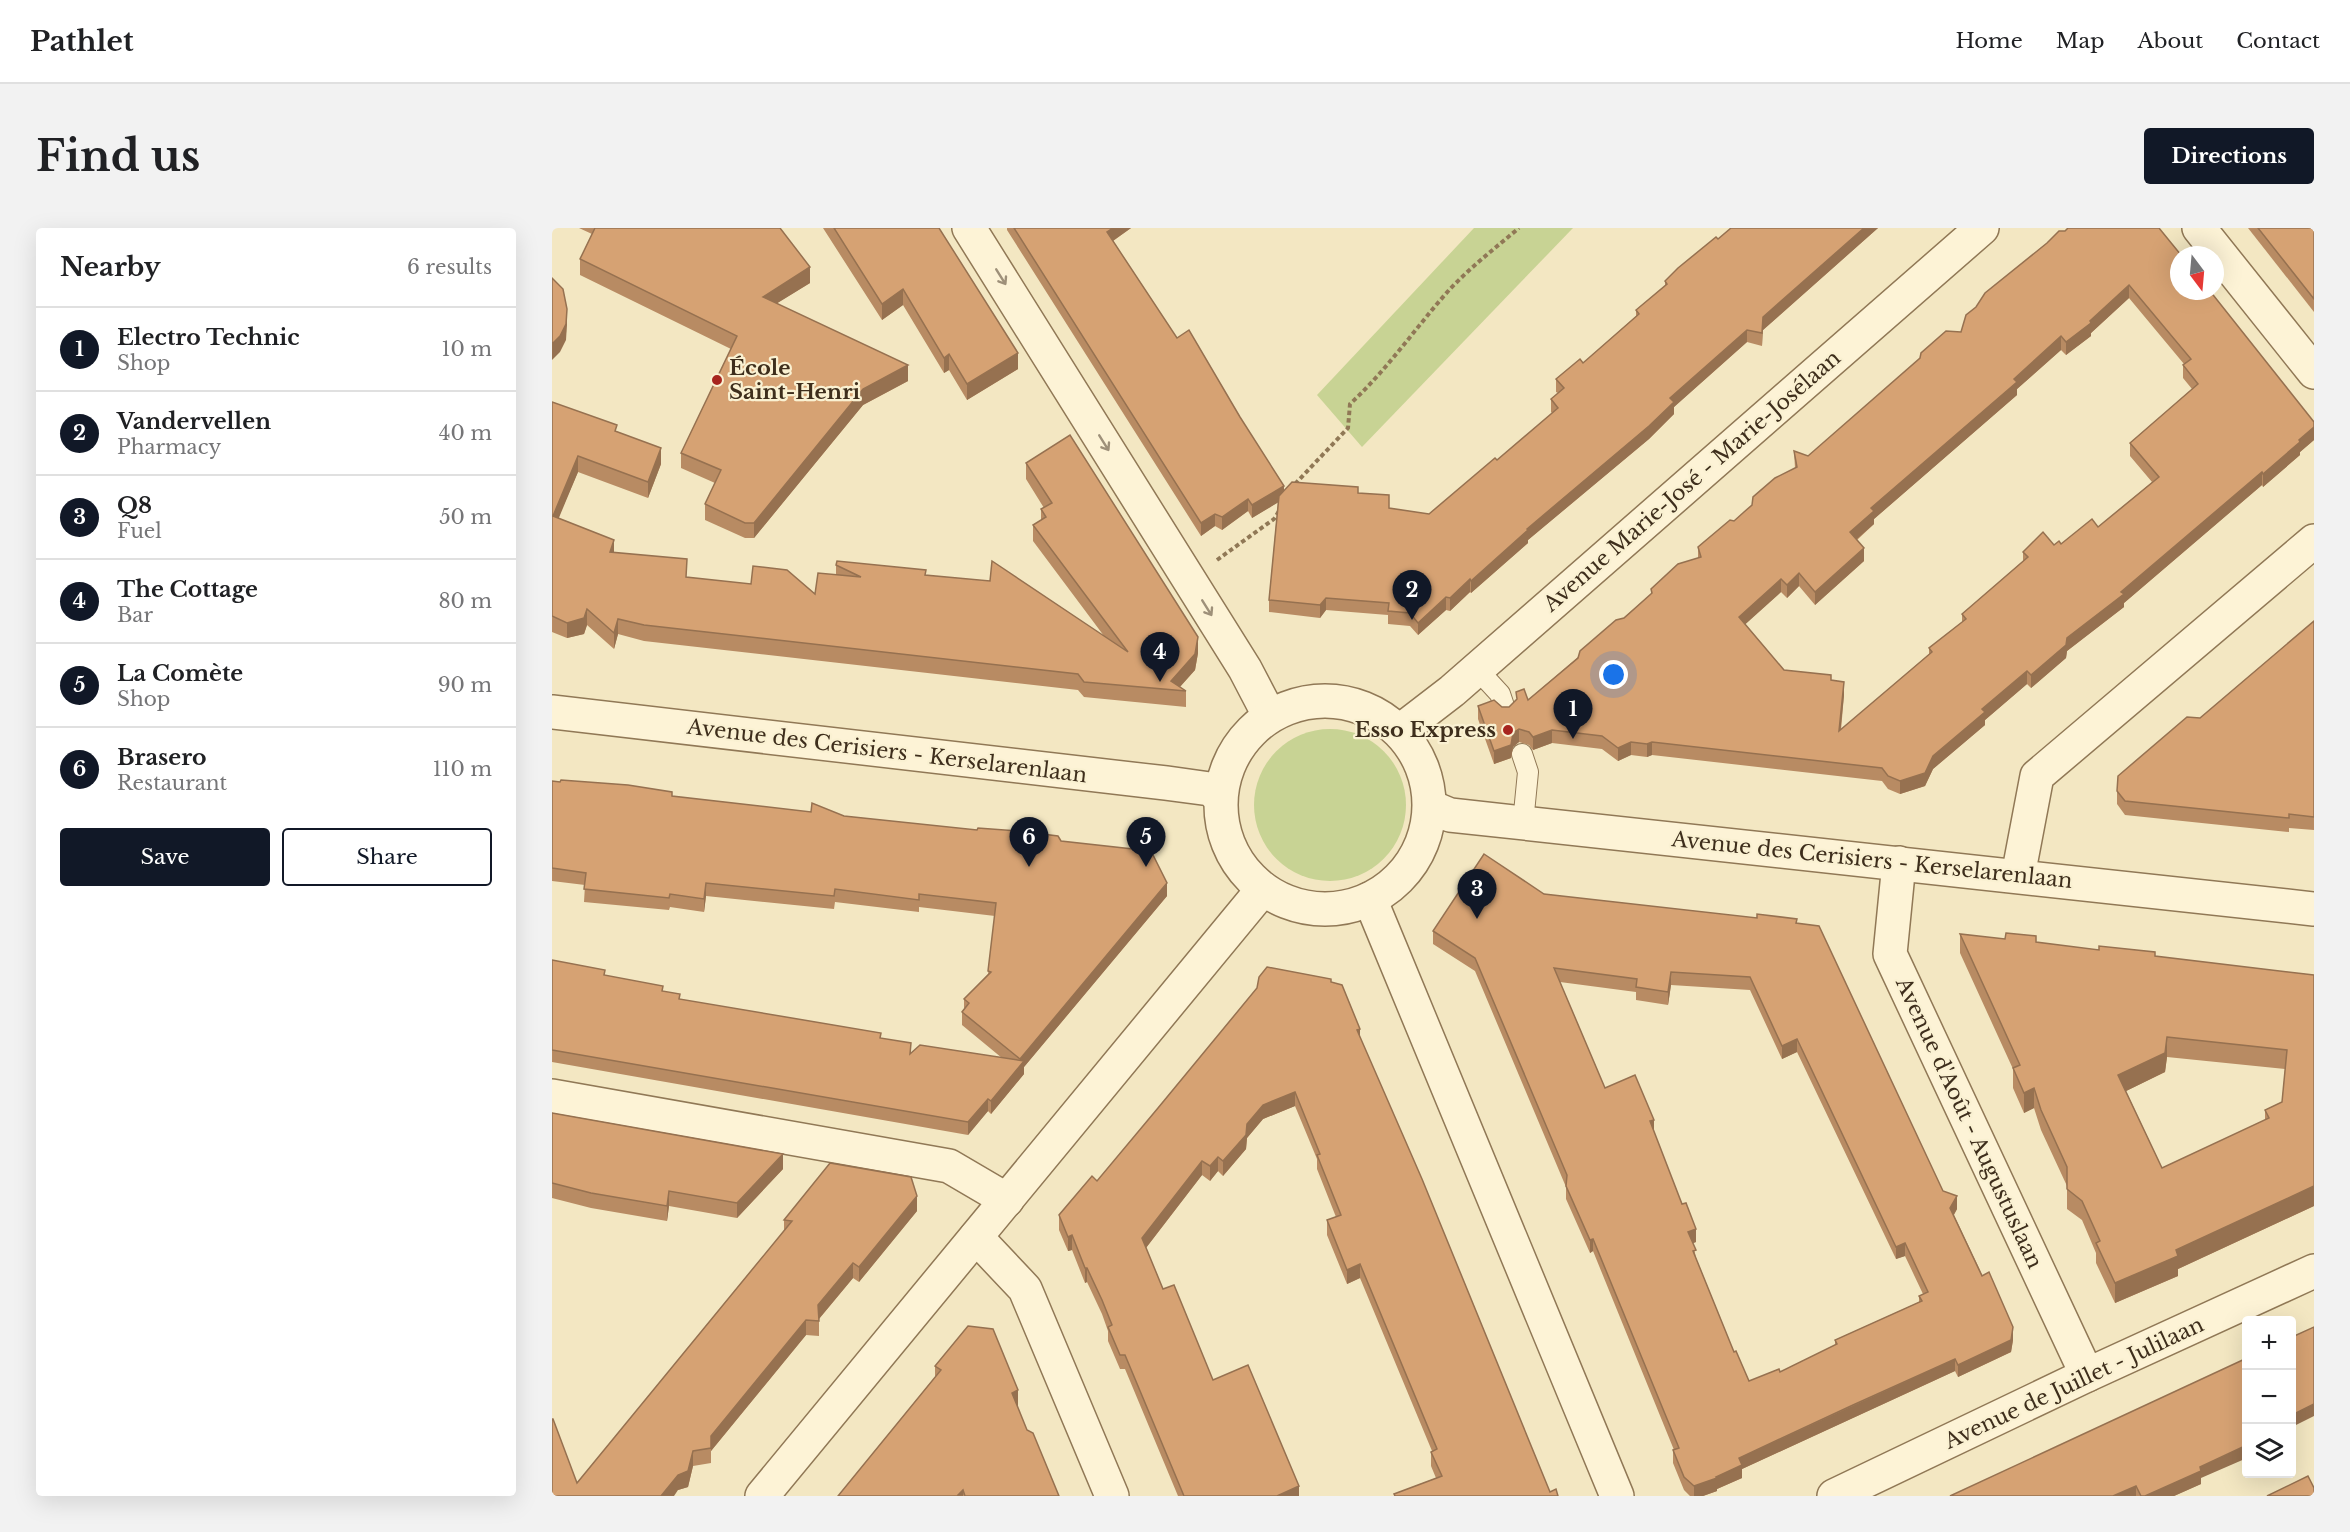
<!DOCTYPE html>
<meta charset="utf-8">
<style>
body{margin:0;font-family:"Libre Baskerville",serif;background:#f2f2f2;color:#202124}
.controls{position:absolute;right:18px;bottom:18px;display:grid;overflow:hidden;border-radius:6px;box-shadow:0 6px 24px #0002}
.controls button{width:54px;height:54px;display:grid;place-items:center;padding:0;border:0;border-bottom:2px solid #e0e0e0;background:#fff;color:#202124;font:30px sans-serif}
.compass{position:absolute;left:1618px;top:18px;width:54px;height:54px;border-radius:50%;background:#fff;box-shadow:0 6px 24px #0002;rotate:164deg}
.you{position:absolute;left:1062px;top:447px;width:21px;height:21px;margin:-15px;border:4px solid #fff;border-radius:50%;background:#1a73e8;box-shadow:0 0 0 9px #1a73e833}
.badge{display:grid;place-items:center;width:39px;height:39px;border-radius:50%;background:#111827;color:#fff;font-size:20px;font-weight:700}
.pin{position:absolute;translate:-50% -50px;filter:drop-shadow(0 2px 3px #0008)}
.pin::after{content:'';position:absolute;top:32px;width:21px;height:18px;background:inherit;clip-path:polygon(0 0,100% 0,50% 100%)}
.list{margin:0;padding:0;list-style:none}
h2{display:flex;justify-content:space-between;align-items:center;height:78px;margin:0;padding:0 24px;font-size:26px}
h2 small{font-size:20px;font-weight:400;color:#757577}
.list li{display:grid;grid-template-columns:39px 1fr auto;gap:18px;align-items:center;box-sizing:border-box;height:84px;padding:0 24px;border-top:2px solid #e0e0e0}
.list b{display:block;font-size:22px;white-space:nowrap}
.list p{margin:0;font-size:20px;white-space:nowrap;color:#757577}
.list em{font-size:20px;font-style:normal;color:#757577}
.actions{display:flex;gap:12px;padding:18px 24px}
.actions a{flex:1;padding:14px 0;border:2px solid #111827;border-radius:6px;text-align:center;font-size:21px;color:#111827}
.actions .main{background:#111827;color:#fff}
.icon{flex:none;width:33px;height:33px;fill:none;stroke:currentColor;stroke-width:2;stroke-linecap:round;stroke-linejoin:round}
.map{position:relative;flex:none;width:1762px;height:1268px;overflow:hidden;border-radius:6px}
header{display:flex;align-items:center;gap:36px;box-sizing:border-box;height:84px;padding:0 30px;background:#fff;border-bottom:2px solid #e0e0e0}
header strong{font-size:28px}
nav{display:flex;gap:33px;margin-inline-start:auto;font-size:21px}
.intro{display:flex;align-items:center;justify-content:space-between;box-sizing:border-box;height:144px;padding:0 36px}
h1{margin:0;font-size:42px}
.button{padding:15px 27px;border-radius:6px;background:#111827;color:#fff;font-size:21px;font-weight:700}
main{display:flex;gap:36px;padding:0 36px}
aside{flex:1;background:#fff;border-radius:6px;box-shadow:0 6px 24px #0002}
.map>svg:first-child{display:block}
</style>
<header>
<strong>Pathlet</strong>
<nav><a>Home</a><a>Map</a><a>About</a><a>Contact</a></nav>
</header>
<div class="intro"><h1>Find us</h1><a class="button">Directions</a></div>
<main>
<aside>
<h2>Nearby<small>6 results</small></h2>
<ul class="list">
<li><span class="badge">1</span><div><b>Electro Technic</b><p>Shop</p></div><em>10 m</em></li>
<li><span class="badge">2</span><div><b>Vandervellen</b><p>Pharmacy</p></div><em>40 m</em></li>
<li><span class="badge">3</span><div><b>Q8</b><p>Fuel</p></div><em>50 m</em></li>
<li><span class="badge">4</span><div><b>The Cottage</b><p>Bar</p></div><em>80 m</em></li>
<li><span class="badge">5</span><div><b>La Comète</b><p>Shop</p></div><em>90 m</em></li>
<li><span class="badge">6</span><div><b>Brasero</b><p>Restaurant</p></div><em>110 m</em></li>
</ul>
<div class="actions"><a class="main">Save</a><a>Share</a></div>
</aside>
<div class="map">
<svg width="1762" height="1268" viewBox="0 0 1762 1268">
<rect width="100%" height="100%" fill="#f3e7c2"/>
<g fill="#c8d394">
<polygon points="922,0 1021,0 810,219 765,167"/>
<circle cx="778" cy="577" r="76"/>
</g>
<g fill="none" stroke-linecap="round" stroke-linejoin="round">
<defs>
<g id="service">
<polyline points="925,441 948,466 953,481"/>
<polyline points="970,526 976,544 971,595"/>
</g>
<g id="minor">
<polyline points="417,0 693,441 717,487"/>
<polyline points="1647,0 1762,144"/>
<polyline points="848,503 900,463 1430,0"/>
<polyline points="1347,635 1338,726 1535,1147"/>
<polyline points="1466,648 1485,548 1762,313"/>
<polyline points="818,671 1065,1268"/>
<polyline points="0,868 397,938 455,972"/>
<polyline points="424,1009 473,1061 560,1268"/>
<polyline points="210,1268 711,661"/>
<polyline points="1282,1268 1535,1147 1762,1043"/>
</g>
<g id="tertiary">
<circle cx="773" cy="577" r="104"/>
<polyline points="0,484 614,555 658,561 668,569"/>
<polyline points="879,579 898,587 1762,681"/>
</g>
</defs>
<use href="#service" stroke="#907856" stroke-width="22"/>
<use href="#minor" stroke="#907856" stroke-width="36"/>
<use href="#tertiary" stroke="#907856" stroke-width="36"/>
<g stroke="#907856" stroke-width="4" stroke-dasharray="4.5 3" stroke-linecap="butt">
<path d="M743,256L796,200L798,176C836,141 864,99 898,61C919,39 943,20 967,0"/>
<polyline points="665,332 722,291 727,283"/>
</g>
<use href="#service" stroke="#fdf3d6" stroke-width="20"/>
<use href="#minor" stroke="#fdf3d6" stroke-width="33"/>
<use href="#tertiary" stroke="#fdf3d6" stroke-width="33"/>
</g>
<g fill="#b88b63" fill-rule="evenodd">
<polygon points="27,0 228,0 258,55 225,75 356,153 311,177 202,310 193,310 153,292 153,276 163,255 129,240 129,225 179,121 28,47 28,31 40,6"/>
<polygon points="271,0 387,0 466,141 415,172 397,142 392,145 351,77 330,92"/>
<polygon points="455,0 579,0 561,13 625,110 688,189 732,262 806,265 837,280 877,286 945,232 1000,185 999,184 999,171 1006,165 1004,164 1004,151 1031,135 1084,88 1084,82 1113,59 1113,53 1166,11 1179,0 1326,0 1211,102 1210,118 1195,114 1122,179 1122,186 1097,211 976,312 976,315 919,365 918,364 898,383 894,382 866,407 858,398 836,396 836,387 774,382 768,390 717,384 717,372 726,274 700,290 696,283 670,302 663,298 649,308 455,2"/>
<polygon points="1696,0 1762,0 1762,84"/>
<path d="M1507,3L1762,194V212L1748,224V227L1711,259L1710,257L1572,375V379L1515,423L1514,430L1479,460L1475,456L1433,492V497L1381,541L1373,558L1348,566L1336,561L1330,553L1100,527L1095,529L1079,527L1066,533L1050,521L1000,515L981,522L977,517L967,514L961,519L959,530L942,536L926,491V478L957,479L976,472L1099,366V361L1146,330V319L1182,293L1243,240L1242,223L1256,228L1409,104ZM1577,70L1632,136L1631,137V150L1640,161L1578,215V228L1600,254L1546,299L1509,316L1471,324V333L1410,386V394L1377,420V426L1289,502L1292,467L1279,452L1232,442L1193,396L1229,364L1235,370L1247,358L1263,377L1312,333L1305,312L1322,296V291L1465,167V161L1509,122L1514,127L1539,108V105Z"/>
<polygon points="0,174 65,204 109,236 96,270 26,244 6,290 62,324 135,349 263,366 284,347 284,337 374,347 552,408 481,313 481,297 489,292 489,281 492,280 474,251 474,235 646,425 643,442 628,459 634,463 634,479 532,469 526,462 92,413 66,406 62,421 35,397 32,406 15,410 0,404"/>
<polygon points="1762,393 1762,602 1737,600 1737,604 1573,587 1565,576 1565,563 1648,490"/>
<polygon points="0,553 120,568 509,613 615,668 472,839 472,846 439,886 436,883 416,907 0,834 0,732 53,748 111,763 128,771 329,810 359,826 450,830 410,797 410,784 412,781 412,771 436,746 443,688 367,679 367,684 283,674 282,681 154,668 152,684 118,679 117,682 32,674 33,657 0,653"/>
<path d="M992,666L1245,695L1391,963L1405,981L1402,987L1461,1112L1459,1124L1406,1149L1403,1143L1190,1241V1250L1165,1261V1263L1151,1268H1138L1132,1262L1121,1235V1222H1122L1041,1023L1038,1025L1014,971V959L923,743L881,716V703ZM1008,754L1084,764V772L1116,777L1119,757L1198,762L1230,831L1245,824L1344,1031L1353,1028L1371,1066L1367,1068V1074L1283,1112V1117L1228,1144L1197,1153L1182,1124L1144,1030L1141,1015L1144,1014L1102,904L1053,860Z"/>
<path d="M1408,706L1762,747V978L1626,1041V1048L1563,1075L1544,1035V1025L1530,992L1515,981V958L1489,902L1482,880L1472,885L1461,860V841L1408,725ZM1615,829L1733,841L1730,874L1713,882V892L1610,940L1574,863L1613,844Z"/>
<polygon points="779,754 808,810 998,1264 1006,1268 842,1268 842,1266 884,1250 879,1238 879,1224 880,1223 808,1050 795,1056 775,1007 775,992 784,989 765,941 765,931 743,878 711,891 695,910 694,921 671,948 666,943 658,953 650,947 594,1020 611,1061 661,1152 747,1268 626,1268 573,1141 568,1141 556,1113 556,1103 550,1086 535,1054 533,1055 520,1022 516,1023 507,1002 507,987 545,953"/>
<polygon points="0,885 231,941 185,990 117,978 115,993 39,980 0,970"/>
<polygon points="365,983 307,1054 301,1050 267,1091 267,1108 254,1107 159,1223 159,1235 141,1238 136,1259 126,1262 25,1255 232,1003 232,992"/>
<polygon points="383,1138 466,1178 465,1178 475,1202 507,1268 286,1268 383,1149"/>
<polygon points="1649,1250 1649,1256 1622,1268 1398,1268"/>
</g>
<g fill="#967150">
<polygon points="561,0 579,0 555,17 555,4"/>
<polygon points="1312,0 1326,0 1211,102 1210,118 1211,89"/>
<polygon points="258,39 258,55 211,84 211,69"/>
<polygon points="1577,57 1577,70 1539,105 1539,108 1514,127 1514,114"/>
<polygon points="351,61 351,77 330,92 330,76"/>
<polygon points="15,81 15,97 14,112 8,124 0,132 0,116"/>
<polygon points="1195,102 1195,114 1122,179 1122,186 1097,211 976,312 976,315 919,365 919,353 975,301 1118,170"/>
<polygon points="1509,108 1509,122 1465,161 1465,167 1322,291 1322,296 1298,317 1298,304 1319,280"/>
<polygon points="466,125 466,141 415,172 415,156"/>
<polygon points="397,126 397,142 392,145 392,130"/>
<polygon points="356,137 356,153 311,177 202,310 202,295 311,161"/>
<polygon points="1762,199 1762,212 1748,224 1748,227 1711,259 1711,246 1747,212"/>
<polygon points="109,220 109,236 96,270 96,254"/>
<polygon points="26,228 26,244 1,304 1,288"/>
<polygon points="1710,244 1710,257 1572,375 1572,379 1515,423 1514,430 1479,460 1479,447 1515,410"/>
<polygon points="732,258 732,271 700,290 700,277"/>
<polygon points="696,271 696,283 670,302 670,289"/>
<polygon points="663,286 663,298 649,308 649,295"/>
<polygon points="62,312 62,328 58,324"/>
<polygon points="1312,320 1312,333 1263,377 1263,364"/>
<polygon points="1247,345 1247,358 1235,370 1235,357"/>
<polygon points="918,351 918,364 898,383 898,370"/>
<polygon points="1229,351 1229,364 1187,402 1187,389"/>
<polygon points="894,369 894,382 866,407 866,395"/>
<polygon points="774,370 774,382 768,390 768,377"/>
<polygon points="35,381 35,397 32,406 15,410 15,395"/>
<polygon points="66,391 66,406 62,421 62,405"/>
<polygon points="646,409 646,425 643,442 625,462 619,453"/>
<polygon points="1475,443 1475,456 1433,492 1433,497 1381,541 1373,558 1348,566 1348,553 1381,528 1430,481"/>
<polygon points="1292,454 1292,467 1287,516 1287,503"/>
<polygon points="967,501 967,514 961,519 959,530 942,536 942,523 961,505"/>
<polygon points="1000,502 1000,515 981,522 981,509"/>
<polygon points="1079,514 1079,527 1066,533 1066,520"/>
<polygon points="1100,514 1100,527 1095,529 1095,516"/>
<polygon points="154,655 154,668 152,684 152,671"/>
<polygon points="615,655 615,668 472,839 472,846 439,886 439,873 468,838 468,831"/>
<polygon points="1119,744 1119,757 1116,777 1116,764"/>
<polygon points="808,801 808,815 805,802"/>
<polygon points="1615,809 1615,829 1613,844 1566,867 1566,847"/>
<polygon points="1245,811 1245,824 1230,831 1230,818"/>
<polygon points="1482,860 1482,880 1472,885 1472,865"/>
<polygon points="743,864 743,878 711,891 695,910 694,921 671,948 671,933 695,896 711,877"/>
<polygon points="436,871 436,883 416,907 416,894"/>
<polygon points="1102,892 1102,904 1098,893"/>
<polygon points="231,926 231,941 185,990 185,975"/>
<polygon points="666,929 666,943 658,953 658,938"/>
<polygon points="650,933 650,947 590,1025 590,1010"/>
<polygon points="1762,958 1762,978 1626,1041 1626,1048 1563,1075 1563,1055 1624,1022"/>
<polygon points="117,963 117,978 115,993 115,978"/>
<polygon points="365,968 365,983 307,1054 307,1039"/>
<polygon points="1405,968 1405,981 1398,993 1398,980"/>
<polygon points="1144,1001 1144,1014 1136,1017 1136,1004"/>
<polygon points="520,1007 520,1022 516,1023 516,1009"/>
<polygon points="1041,1011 1041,1023 1038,1025 1038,1012"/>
<polygon points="1353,1015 1353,1028 1344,1031 1344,1019"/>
<polygon points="301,1035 301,1050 266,1092 266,1077"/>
<polygon points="808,1036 808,1050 795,1056 795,1042"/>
<polygon points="533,1040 535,1040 535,1054 533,1055"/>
<polygon points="254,1092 254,1107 159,1223 159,1208"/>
<polygon points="1461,1099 1461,1112 1459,1124 1406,1149 1406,1137"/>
<polygon points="1403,1131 1403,1143 1190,1241 1190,1250 1165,1261 1165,1263 1151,1268 1142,1268 1142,1258 1164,1249 1187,1230"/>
<polygon points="466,1162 466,1178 460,1180 460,1165"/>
<polygon points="1762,1176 1762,1188 1740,1199 1740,1187"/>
<polygon points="1695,1217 1695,1230 1649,1250 1649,1256 1622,1268 1593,1268 1648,1239"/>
<polygon points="141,1223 141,1238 136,1259 126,1262 122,1268 109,1268"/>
<polygon points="747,1258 747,1268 725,1268"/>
<polygon points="1584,1258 1584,1268 1561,1268"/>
<polygon points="411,1262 411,1268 405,1268"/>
</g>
<g fill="#d6a273" stroke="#967150" stroke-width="1.5" fill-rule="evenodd">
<polygon points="43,0 228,0 258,39 211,69 356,137 311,161 202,295 193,295 153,276 169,242 129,225 185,108 28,31"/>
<polygon points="282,0 387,0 466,125 415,156 397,126 392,130 351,61 330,76"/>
<polygon points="462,0 561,0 555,4 625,110 637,102 688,189 732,258 700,277 696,271 670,289 663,286 649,295"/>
<polygon points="1179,0 1312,0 1211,89 1210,105 1195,102 1118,170 1122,174 1097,198 975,301 976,302 919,353 918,351 898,370 894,369 866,395 858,385 836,383 837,375 774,370 768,377 717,372 727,268 740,254 806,259 806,265 837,267 837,280 877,286 943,230 945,232 1006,180 999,171 1012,160 1004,151 1028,131 1031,135 1087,86 1084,82 1115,56 1113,53 1126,40 1164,9 1166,11"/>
<path d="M1516,0H1607L1629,27H1627V63H1658L1762,194V199L1747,212L1748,214L1711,246L1710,244L1569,364L1572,366L1515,410L1514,417L1479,447L1475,443L1430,481L1433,484L1381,528L1373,545L1348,553L1336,548L1330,540L1100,514L1095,516L1079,514L1066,520L1050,508L1000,502L981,509L977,504L967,501L961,505L959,517L942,523L926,478L942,472L950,479H957L965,471L964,464L972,461L976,472L1026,430L1028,423L1064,392L1072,390L1100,365L1099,361L1126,336L1149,329L1146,319L1178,292L1182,293L1192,284L1200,277L1201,269L1223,250L1245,239L1242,223L1256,228L1368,130L1369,125L1394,103L1409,104L1414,87L1424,79L1433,65L1495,15L1507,3H1513ZM1577,57L1639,131L1631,137L1646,156L1578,215L1607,249L1546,299L1540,291L1509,316L1507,313L1502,317L1491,304L1471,324L1476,329L1410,386L1414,391L1377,420L1380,424L1287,503L1292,454L1279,452V447L1232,442L1187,389L1229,351L1235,357L1247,345L1263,364L1312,320L1298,304L1322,283L1319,280L1465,154L1462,151L1509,108L1514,114L1539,95L1538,93Z"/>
<polygon points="1706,0 1762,0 1762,71"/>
<polygon points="0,50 11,61 15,81 14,96 8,108 0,116"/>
<polygon points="0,174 65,197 63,203 109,220 96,254 26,228 1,288 62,312 58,324 135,331 134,349 199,356 201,338 235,342 263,366 266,345 309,349 284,337 285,333 374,342 373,347 438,353 440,333 576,424 481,297 494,289 489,281 500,275 474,235 518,207 646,409 643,426 619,453 634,463 532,454 526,446 92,397 66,391 62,405 35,381 32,390 15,395 0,388"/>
<polygon points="1762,393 1762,589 1737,586 1737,590 1573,573 1565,563 1566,548 1635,489 1648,490"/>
<polygon points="9,552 76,557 120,564 120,568 259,584 260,575 292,588 425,602 426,600 466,603 506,608 509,613 599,623 615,655 468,831 410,784 417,775 412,771 439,744 436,743 444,675 367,666 367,672 283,661 282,668 154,655 152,671 118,666 117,670 32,661 34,645 0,640 0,553 8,554"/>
<path d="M932,626L992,666L1205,690V686L1245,691L1244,695L1267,698L1391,963L1405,968L1398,980L1430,1048L1437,1044L1461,1099L1459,1112L1406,1137L1403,1131L1301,1177L1187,1230L1190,1237L1164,1249L1165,1250L1142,1258L1132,1249L1121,1222L1127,1220L1041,1011L1038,1012L1014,958L1015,947L923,730L881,703ZM1002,740L1085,751L1084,759L1116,764L1119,744L1198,749L1230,818L1245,811L1344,1019L1353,1015L1376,1064L1367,1068L1370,1073L1283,1112L1285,1116L1228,1144L1227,1141L1197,1153L1184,1123L1182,1124L1141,1023L1144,1022L1136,1004L1144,1001L1134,975L1130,976L1098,893L1102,892L1083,847L1053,860Z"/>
<path d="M1454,705L1484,708V714L1547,722V718L1603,724V728L1762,747V958L1624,1022L1626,1028L1563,1055L1544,1015L1548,1013L1530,973L1515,961V939L1489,882L1482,860L1472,865L1461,840L1468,837L1408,706L1453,711ZM1615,809L1735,822L1730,874L1713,882L1717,890L1610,940L1566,847L1613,825Z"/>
<polygon points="0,732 53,742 52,747 111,758 110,763 128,766 127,771 329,805 328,810 359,815 358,826 368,817 472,833 439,873 436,871 416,894 0,822"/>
<polygon points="715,739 779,751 779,754 790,757 808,801 805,802 870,951 998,1264 1004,1261 1006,1268 843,1268 842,1266 890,1248 879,1224 885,1221 808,1036 795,1042 775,992 789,987 765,927 768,926 743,864 711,877 695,896 694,907 671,933 666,929 658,938 650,933 590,1010 611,1061 622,1057 661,1152 696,1137 747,1258 725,1268 632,1268 573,1127 568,1127 556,1099 560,1097 550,1072 535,1040 533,1040 520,1007 516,1009 507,987 540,948 545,953 606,880 705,760 707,749"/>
<polygon points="0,885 231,926 185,975 117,963 115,978 39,965 0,955"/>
<polygon points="278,935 359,949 365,968 307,1039 301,1035 266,1077 267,1093 254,1092 159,1208 159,1220 141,1223 136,1243 126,1247 109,1268 0,1268 0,1191 1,1191 25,1255 240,993 232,992"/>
<polygon points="416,1098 441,1101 466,1162 460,1165 475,1202 481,1205 507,1268 413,1268 411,1262 405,1268 286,1268 389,1142 383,1138"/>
<polygon points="1762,1099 1762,1176 1740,1187 1740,1109"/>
<polygon points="1695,1130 1695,1217 1648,1239 1649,1243 1593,1268 1589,1268 1584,1258 1561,1268 1398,1268"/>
<polygon points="1756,1248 1762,1260 1762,1268 1715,1268"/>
</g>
<defs><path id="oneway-shaft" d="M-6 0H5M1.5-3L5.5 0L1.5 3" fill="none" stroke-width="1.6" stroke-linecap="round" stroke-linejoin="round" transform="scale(1.5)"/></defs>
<g stroke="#9e9079">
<use href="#oneway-shaft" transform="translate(449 49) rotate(58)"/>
<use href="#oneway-shaft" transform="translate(552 215) rotate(58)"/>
<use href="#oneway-shaft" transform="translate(655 380) rotate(58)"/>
</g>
<g fill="#a7251e" stroke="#faf1d2" stroke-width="2">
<circle cx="165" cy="152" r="6"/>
<circle cx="956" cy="502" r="6"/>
</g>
<g text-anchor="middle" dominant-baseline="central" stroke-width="4.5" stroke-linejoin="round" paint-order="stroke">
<g font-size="21" font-weight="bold" fill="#3e2e1c" stroke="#faf1d2" text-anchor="start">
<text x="177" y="140">École<tspan x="177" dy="24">Saint-Henri</tspan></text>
<text x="944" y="502" text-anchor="end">Esso Express</text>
</g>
<g font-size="21" fill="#3e2e1c" stroke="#faf1d2">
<text transform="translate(1140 253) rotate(-41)">Avenue Marie-José - Marie-Josélaan</text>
<text transform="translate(335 523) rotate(7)">Avenue des Cerisiers - Kerselarenlaan</text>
<text transform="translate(1320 632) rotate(6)">Avenue des Cerisiers - Kerselarenlaan</text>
<text transform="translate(1417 895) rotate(65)">Avenue d'Août - Augustuslaan</text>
<text transform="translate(1522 1155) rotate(-25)">Avenue de Juillet - Julilaan</text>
</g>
</g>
</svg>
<div class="controls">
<button>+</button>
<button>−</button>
<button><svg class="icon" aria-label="layers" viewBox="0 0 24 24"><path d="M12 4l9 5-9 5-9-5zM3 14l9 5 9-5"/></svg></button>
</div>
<svg class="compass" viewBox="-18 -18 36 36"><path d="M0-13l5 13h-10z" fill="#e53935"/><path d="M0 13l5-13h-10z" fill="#757577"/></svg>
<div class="you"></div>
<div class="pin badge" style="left:1021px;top:511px">1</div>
<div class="pin badge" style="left:860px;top:392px">2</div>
<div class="pin badge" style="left:925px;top:691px">3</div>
<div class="pin badge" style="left:608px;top:454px">4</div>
<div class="pin badge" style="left:594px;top:639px">5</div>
<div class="pin badge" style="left:477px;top:639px">6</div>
</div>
</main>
